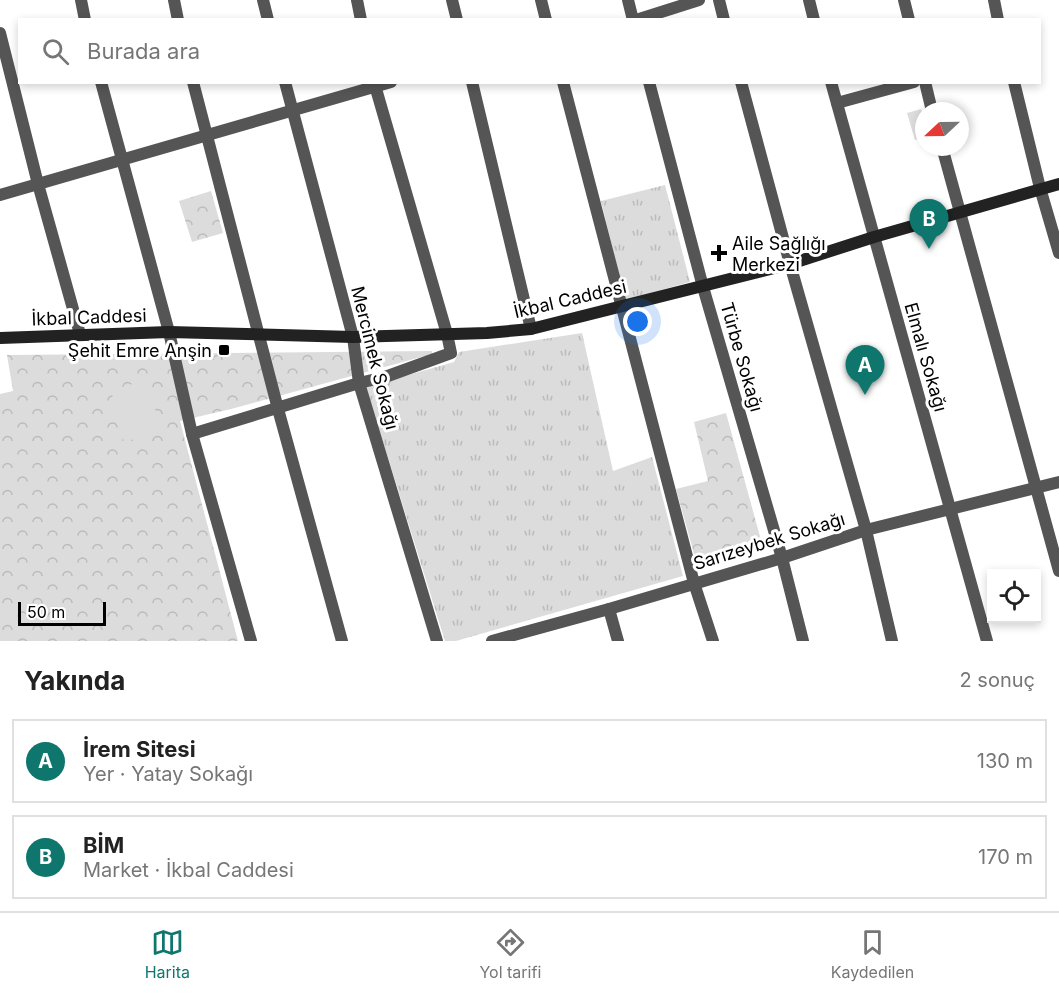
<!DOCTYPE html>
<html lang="tr">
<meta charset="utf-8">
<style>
body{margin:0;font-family:Inter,sans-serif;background:#f6f6f6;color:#222}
.controls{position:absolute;right:18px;bottom:18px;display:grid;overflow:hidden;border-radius:0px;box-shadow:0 3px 9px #0003}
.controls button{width:54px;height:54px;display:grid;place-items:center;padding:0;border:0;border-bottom:2px solid #e0e0e0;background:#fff;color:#222;font:30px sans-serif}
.compass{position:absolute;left:915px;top:102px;width:54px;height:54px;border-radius:50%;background:#fff;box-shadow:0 3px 9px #0003;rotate:248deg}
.scale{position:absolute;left:18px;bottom:15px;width:88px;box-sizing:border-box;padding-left:6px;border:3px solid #000;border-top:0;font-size:16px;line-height:21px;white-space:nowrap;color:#000;-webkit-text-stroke:4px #fff;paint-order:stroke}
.you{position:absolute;left:638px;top:322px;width:21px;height:21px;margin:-15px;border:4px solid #fff;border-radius:50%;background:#1a73e8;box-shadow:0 0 0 9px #1a73e833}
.badge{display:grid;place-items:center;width:39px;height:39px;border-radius:50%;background:#0f766e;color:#fff;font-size:20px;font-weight:700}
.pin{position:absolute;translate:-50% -50px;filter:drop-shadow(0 2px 3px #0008)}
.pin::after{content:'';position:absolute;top:32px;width:21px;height:18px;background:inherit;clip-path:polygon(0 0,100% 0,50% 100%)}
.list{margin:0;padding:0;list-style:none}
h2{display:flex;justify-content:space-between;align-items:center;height:78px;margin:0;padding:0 24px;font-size:26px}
h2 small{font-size:20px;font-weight:400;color:#767676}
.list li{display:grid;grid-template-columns:39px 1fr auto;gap:18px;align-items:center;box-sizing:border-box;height:84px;margin:0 12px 12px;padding:0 12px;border:2px solid #e0e0e0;border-radius:0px}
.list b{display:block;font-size:22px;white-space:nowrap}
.list p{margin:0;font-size:20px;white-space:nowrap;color:#767676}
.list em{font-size:20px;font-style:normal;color:#767676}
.icon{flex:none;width:33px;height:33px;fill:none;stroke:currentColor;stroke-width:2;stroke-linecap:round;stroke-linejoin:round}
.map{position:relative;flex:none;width:1059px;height:641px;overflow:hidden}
.search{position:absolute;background:#fff;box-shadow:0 3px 9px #0003;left:18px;right:18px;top:18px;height:66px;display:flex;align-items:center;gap:15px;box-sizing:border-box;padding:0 21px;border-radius:0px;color:#767676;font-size:22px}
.sheet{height:270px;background:#fff}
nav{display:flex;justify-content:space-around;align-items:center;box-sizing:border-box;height:84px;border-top:2px solid #e0e0e0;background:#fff;font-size:16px;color:#767676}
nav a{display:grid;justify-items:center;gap:3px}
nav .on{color:#0f766e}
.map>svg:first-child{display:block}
</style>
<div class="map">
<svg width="1059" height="641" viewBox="0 0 1059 641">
<defs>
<pattern id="grass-tufts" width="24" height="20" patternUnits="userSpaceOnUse" patternTransform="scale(1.5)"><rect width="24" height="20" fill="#dcdcdc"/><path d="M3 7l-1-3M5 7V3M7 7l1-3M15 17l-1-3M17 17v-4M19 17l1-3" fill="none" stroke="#bbb"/></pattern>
<pattern id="forest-crowns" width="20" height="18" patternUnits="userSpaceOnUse" patternTransform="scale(1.5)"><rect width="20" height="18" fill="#dcdcdc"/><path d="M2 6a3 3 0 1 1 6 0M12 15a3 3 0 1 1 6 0" fill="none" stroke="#bbb"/></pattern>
</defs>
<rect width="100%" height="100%" fill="#fff"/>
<g fill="url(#grass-tufts)">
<polygon points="665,185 690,282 625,300 601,201"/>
<polygon points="582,333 613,471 652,457 683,576 456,641 445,641 366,387 454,362 459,352"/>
</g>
<g fill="url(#forest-crowns)">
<polygon points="211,191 223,233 192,242 179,201"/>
<polygon points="432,351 432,354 231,409 180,421 238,641 0,641 0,394 13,391 7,355"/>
<polygon points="726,413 764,551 698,568 676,489 708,481 694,422"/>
</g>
<g fill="#dcdcdc">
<polygon points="921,109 924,117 924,137 915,140 907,113"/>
<polygon points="147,380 161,431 124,442 111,390"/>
</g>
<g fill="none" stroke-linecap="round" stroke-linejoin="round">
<g stroke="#555" stroke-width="12">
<polyline points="81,0 85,20"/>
<polyline points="174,0 178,20"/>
<polyline points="263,0 268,20"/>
<polyline points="357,0 361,20"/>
<polyline points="452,0 457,20"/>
<polyline points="541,0 546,20"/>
<polyline points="628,0 633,20"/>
<polyline points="719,0 724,20"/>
<polyline points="809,0 814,20"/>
<polyline points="904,0 909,20"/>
<polyline points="994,0 998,20"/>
<polyline points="636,20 699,0"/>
<polyline points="0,33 38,184 80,334"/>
<polyline points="101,82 169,332 192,434 251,641"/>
<polyline points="193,82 278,409 342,641"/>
<polyline points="285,82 353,337 359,383 437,641"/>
<polyline points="472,82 531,329"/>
<polyline points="563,82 694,583 713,641"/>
<polyline points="649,82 703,287 782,558 803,641"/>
<polyline points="741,82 790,264 866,530 892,641"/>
<polyline points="831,82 987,641"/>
<polyline points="925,82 932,111"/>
<polyline points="1014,82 1040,188 1059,253"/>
<polyline points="837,103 914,82"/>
<polyline points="942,147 1059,571"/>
<polyline points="0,195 391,82"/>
<polyline points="192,434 359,383 385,377 451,353 447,334 374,82"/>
<polyline points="609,609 618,641"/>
<polyline points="492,641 609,609 782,558 866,530 1059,482"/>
</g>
<polyline stroke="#222" stroke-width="12" points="0,338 169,332 353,337 487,333 531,329 790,264 874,237 1059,184"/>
</g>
<g fill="#000" stroke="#fff" stroke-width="2">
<path d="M716 244h6v6h6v6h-6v6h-6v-6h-6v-6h6z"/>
<rect x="218" y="344" width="12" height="12" rx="3"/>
</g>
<g text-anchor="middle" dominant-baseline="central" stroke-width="6" stroke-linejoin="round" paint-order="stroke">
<g font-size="18" fill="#000" stroke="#fff" text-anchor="start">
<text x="732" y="243">Aile Sağlığı<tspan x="732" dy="21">Merkezi</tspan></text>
<text x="212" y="350" text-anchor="end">Şehit Emre Anşin</text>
</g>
<g font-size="18" fill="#000" stroke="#fff">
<text transform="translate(570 299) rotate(-13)">İkbal Caddesi</text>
<text transform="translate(89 317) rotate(-2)">İkbal Caddesi</text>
<text transform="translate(742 357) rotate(74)">Türbe Sokağı</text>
<text transform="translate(926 357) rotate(74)">Elmalı Sokağı</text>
<text transform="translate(375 358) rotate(76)">Mercimek Sokağı</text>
<text transform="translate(769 541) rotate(-17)">Sarızeybek Sokağı</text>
</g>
</g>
</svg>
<div class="controls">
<button><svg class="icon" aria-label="locate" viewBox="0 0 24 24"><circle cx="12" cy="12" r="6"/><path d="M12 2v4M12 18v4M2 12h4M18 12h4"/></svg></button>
</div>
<svg class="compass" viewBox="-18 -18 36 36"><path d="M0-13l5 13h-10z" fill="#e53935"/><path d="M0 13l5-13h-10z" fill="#767676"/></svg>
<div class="scale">50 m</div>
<div class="you"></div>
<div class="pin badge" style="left:865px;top:395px">A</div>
<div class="pin badge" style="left:929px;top:249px">B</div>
<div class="search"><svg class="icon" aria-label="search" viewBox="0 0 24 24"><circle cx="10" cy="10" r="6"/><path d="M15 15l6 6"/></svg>Burada ara</div>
</div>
<section class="sheet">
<h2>Yakında<small>2 sonuç</small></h2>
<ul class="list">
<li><span class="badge">A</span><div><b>İrem Sitesi</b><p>Yer · Yatay Sokağı</p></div><em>130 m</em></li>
<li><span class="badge">B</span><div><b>BİM</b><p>Market · İkbal Caddesi</p></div><em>170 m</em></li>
</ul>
</section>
<nav>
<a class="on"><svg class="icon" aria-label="map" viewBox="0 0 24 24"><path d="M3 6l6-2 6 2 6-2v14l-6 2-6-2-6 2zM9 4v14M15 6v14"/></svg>Harita</a>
<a><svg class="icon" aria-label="directions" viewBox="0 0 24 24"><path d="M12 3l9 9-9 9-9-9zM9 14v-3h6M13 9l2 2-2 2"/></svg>Yol tarifi</a>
<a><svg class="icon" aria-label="saved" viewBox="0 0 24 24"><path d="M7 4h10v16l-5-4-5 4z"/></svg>Kaydedilen</a>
</nav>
